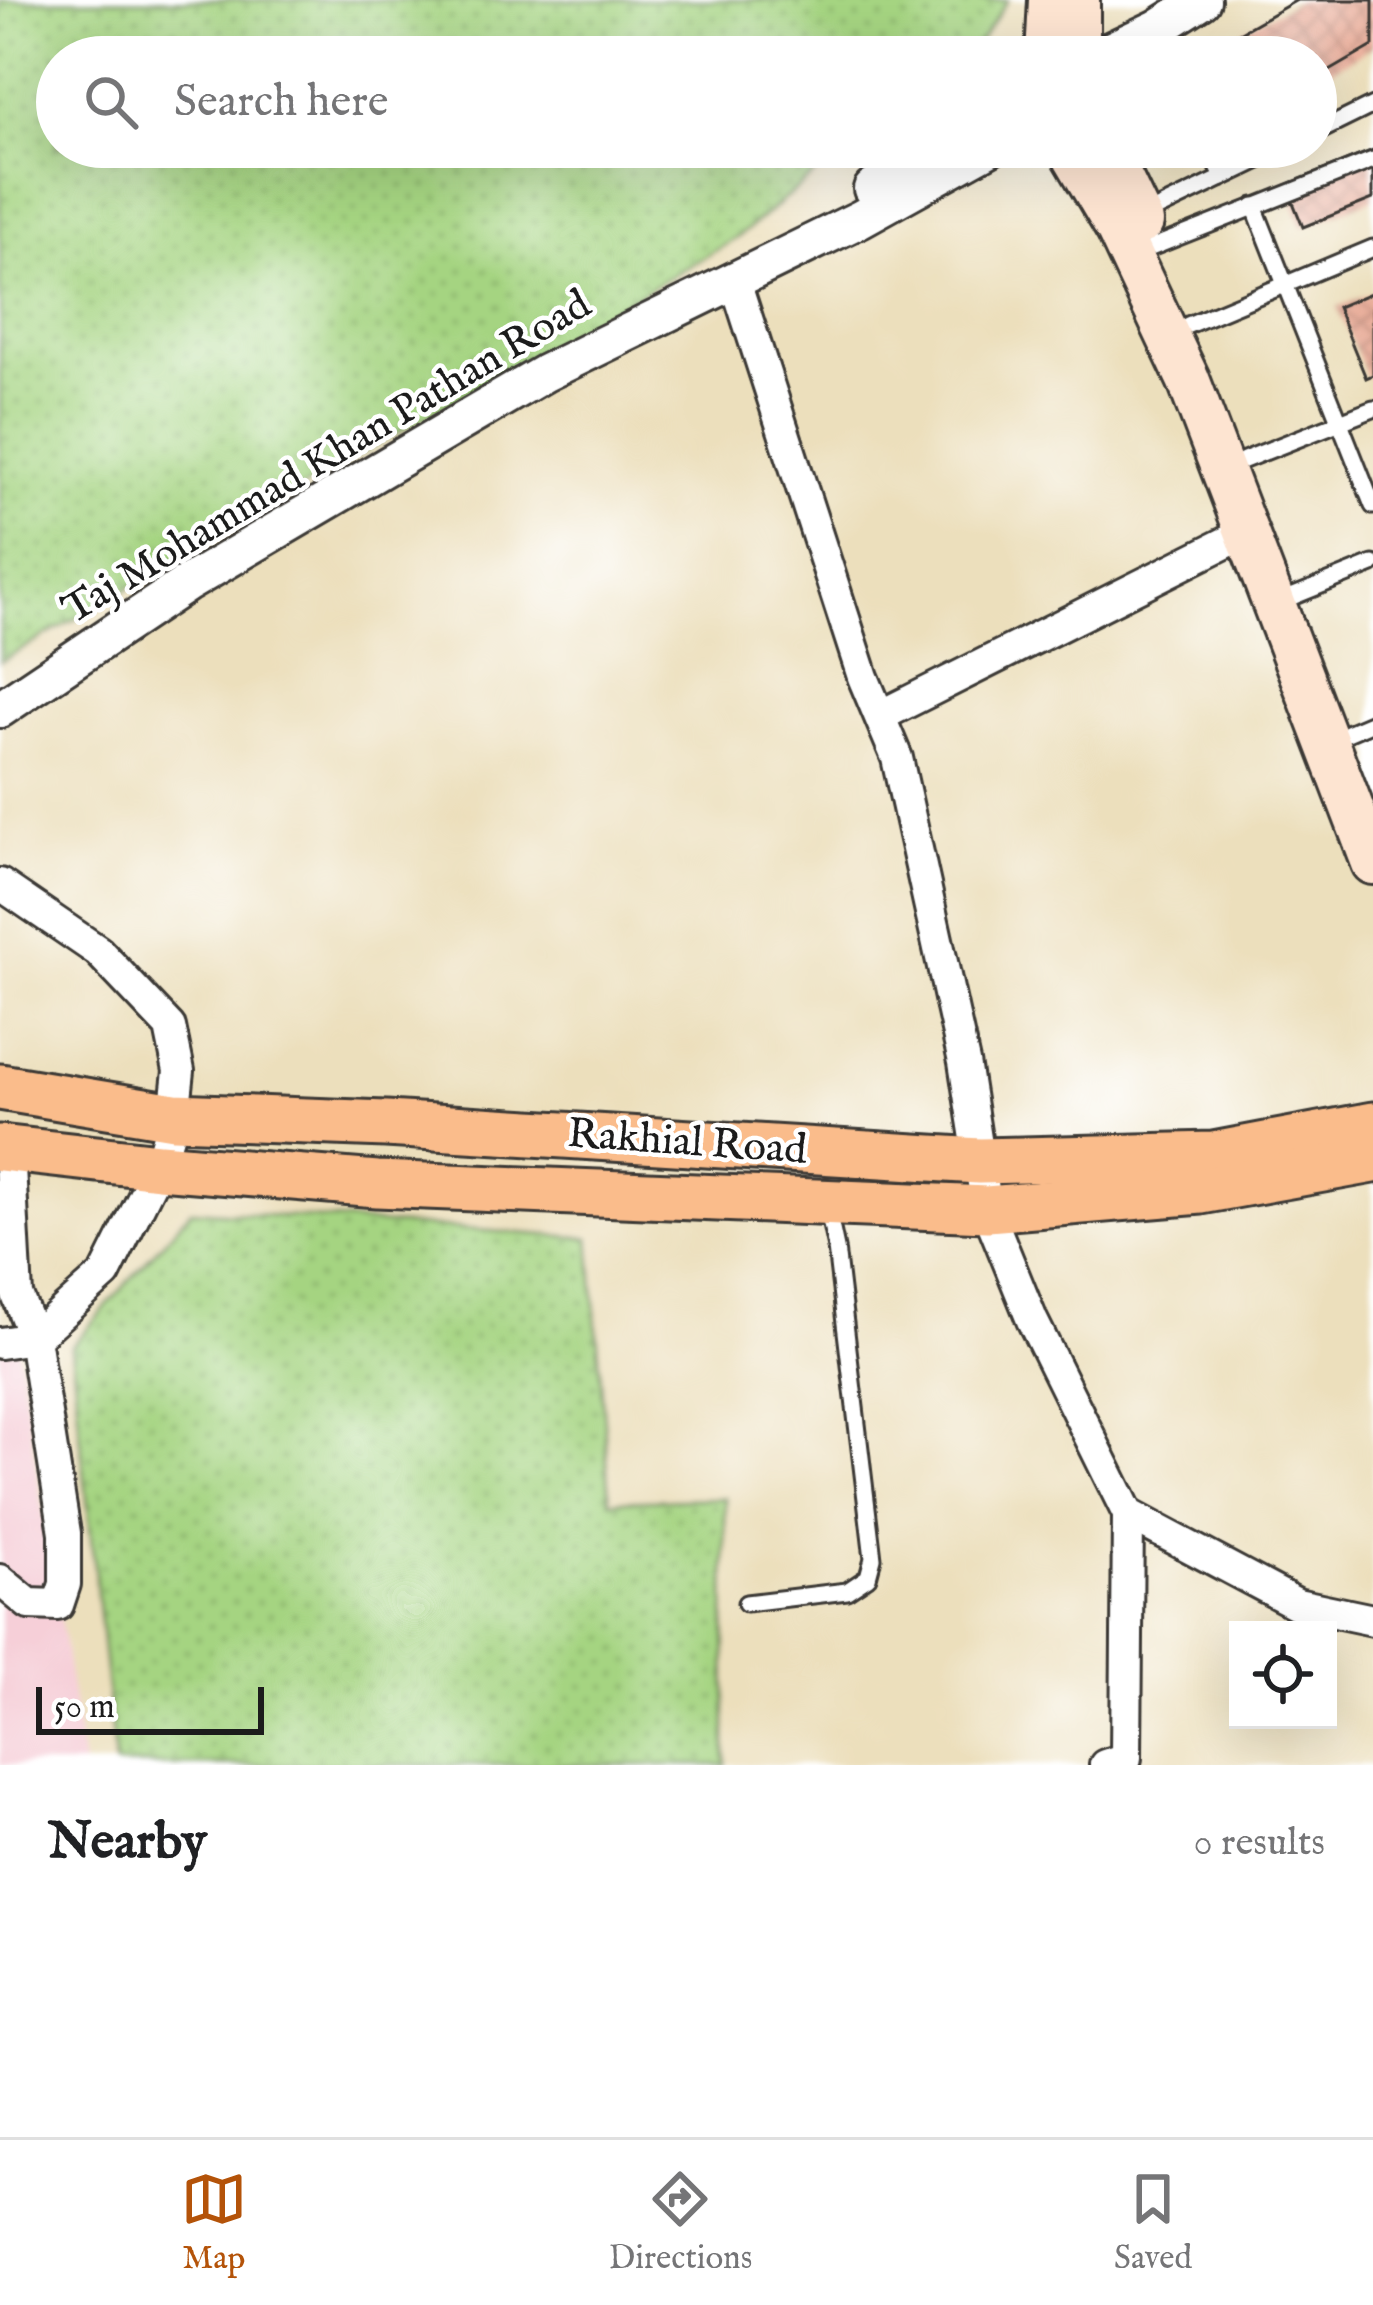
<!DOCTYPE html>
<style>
body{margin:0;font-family:"IM FELL English",serif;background:#f2f2f2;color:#202124}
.controls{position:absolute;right:36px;bottom:36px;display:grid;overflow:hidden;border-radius:0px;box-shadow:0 12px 48px #0002}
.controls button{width:108px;height:108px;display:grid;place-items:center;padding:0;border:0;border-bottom:3px solid #e0e0e0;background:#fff;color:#202124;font:60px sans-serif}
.scale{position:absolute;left:36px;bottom:30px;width:228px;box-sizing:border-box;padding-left:12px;border:6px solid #1c1c1c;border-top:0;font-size:33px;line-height:42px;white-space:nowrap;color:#1c1c1c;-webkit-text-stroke:9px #fff;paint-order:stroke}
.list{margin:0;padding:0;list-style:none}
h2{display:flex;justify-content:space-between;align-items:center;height:156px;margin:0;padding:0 48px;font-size:51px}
h2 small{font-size:39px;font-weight:400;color:#757577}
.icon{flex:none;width:66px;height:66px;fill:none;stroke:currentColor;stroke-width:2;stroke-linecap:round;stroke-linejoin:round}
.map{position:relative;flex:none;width:1373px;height:1765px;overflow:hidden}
.search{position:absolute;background:#fff;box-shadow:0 12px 48px #0002;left:36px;right:36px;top:36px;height:132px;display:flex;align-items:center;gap:30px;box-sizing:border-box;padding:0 42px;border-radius:66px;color:#757577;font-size:45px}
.sheet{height:372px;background:#fff}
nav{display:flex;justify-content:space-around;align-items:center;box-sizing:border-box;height:168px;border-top:3px solid #e0e0e0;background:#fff;font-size:33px;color:#757577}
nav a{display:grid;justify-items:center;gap:6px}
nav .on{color:#b45309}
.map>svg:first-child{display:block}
</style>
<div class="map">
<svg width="1373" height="1765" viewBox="0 0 1373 1765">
<defs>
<pattern id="grass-dots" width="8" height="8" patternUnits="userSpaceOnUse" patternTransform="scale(3)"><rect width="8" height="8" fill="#a5d481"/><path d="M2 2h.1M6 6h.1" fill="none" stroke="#8db56f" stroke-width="1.8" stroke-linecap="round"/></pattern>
<pattern id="building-cross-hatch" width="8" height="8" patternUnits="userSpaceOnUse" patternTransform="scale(3)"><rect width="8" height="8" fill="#e8ac98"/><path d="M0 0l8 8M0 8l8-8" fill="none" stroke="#c69382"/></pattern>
</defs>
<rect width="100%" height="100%" fill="#fff"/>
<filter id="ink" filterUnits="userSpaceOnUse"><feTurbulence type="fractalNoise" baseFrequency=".00833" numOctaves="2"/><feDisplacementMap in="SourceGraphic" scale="24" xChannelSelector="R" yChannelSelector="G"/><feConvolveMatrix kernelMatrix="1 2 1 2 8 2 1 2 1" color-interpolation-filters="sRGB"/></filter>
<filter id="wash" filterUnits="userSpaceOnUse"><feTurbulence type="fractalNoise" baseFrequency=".004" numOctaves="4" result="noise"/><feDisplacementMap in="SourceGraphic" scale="48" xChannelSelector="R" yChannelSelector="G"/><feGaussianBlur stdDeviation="2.7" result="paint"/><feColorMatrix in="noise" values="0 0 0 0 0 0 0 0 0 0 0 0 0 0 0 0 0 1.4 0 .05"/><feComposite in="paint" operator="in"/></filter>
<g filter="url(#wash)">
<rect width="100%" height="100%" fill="#ecdfbc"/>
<polygon fill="#f6cfd8" points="16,1337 83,1765 0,1765 0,1342"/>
<g fill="url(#grass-dots)" stroke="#60784e" stroke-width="3">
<polygon points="0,0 1008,0 973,52 966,57 57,57 57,147 848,147 737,238 0,662"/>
<polygon points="191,1210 590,1238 610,1501 725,1498 726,1765 115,1765 71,1347"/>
</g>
<g id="blocks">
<g fill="url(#building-cross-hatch)">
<polygon points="1297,0 1373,0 1373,46 1316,79 1316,57 1223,57 1216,46"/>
<polygon points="1373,150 1373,199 1303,227 1286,185"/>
<polygon points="1373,292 1373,375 1366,378 1337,307"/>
</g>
</g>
</g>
<g filter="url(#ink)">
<use href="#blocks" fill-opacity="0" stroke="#3b3934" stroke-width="3"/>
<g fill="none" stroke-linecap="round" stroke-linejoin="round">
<defs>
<g id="service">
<polyline points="1316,133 1373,105"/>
<polyline points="1209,147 1223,178"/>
<polyline points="1254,206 1373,506"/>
<polyline points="1143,216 1287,147"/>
<polyline points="1153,247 1373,160"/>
<polyline points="1188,325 1373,248"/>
<polyline points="1244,460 1373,409"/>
<polyline points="1294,596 1373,564"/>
<polyline points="1347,733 1373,722"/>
<polyline points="746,1603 847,1591 868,1577 873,1558 836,1248 827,1206"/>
</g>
<g id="minor">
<polyline points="735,281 863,677 897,758 964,1062 987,1209 1032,1320 1128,1514 1297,1604 1373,1620"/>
<polyline points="880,716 1247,532"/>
<polyline points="0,884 98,951 170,1027 179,1071 174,1116 159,1166 105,1274 34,1338 0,1343"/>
<polyline points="0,1580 29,1604 58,1605 65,1584 65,1533 34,1338 17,1295 9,1149"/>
<polyline points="1105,1765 1126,1758 1128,1514"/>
</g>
<g id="tertiary">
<polyline points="1097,57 1158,28 1202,0"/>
<polyline points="872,189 934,147"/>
<polyline points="0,709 186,584 545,373 860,219 990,147"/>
</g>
<g id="secondary">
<polyline points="1047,57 1050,0"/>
<polyline points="1078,57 1078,0"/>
<polyline points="1069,147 1118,230 1188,379 1373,863"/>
<polyline points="1106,147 1142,222"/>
</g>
<g id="primary">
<polyline points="0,1087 174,1116 386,1124 979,1161 1213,1155 1373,1125"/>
<polyline points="0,1148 159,1166 377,1184 987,1209 1201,1191 1373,1160"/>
</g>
</defs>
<use href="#service" stroke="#3b3934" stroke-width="21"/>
<use href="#minor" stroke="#3b3934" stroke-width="36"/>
<use href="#tertiary" stroke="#3b3934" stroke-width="42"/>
<use href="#secondary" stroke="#3b3934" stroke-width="48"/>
<use href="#primary" stroke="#3b3934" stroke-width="51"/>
<use href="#service" stroke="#fff" stroke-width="15"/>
<use href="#minor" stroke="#fff" stroke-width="30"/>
<use href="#tertiary" stroke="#fff" stroke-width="36"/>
<use href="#secondary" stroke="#fde4d1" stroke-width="42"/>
<use href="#primary" stroke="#fabc8b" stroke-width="45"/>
</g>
</g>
<g text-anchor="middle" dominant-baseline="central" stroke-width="9" stroke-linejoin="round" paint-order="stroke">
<g font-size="42" fill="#1c1c1c" stroke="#fff">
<text transform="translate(327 458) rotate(-31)">Taj Mohammad Khan Pathan Road</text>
<text transform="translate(687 1143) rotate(4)">Rakhial Road</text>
</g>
</g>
</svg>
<div class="controls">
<button><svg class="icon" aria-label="locate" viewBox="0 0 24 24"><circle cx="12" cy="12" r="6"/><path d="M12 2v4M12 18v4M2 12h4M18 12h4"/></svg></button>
</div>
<div class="scale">50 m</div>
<div class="search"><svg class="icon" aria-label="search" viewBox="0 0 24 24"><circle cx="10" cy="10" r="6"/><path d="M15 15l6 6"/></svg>Search here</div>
</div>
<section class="sheet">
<h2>Nearby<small>0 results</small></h2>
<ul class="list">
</ul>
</section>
<nav>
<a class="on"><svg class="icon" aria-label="map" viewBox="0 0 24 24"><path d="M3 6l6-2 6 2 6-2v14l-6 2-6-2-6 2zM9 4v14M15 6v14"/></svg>Map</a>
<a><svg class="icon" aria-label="directions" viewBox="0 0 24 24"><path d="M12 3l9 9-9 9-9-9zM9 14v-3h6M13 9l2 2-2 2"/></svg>Directions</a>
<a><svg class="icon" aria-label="saved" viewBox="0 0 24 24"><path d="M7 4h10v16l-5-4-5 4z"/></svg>Saved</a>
</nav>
